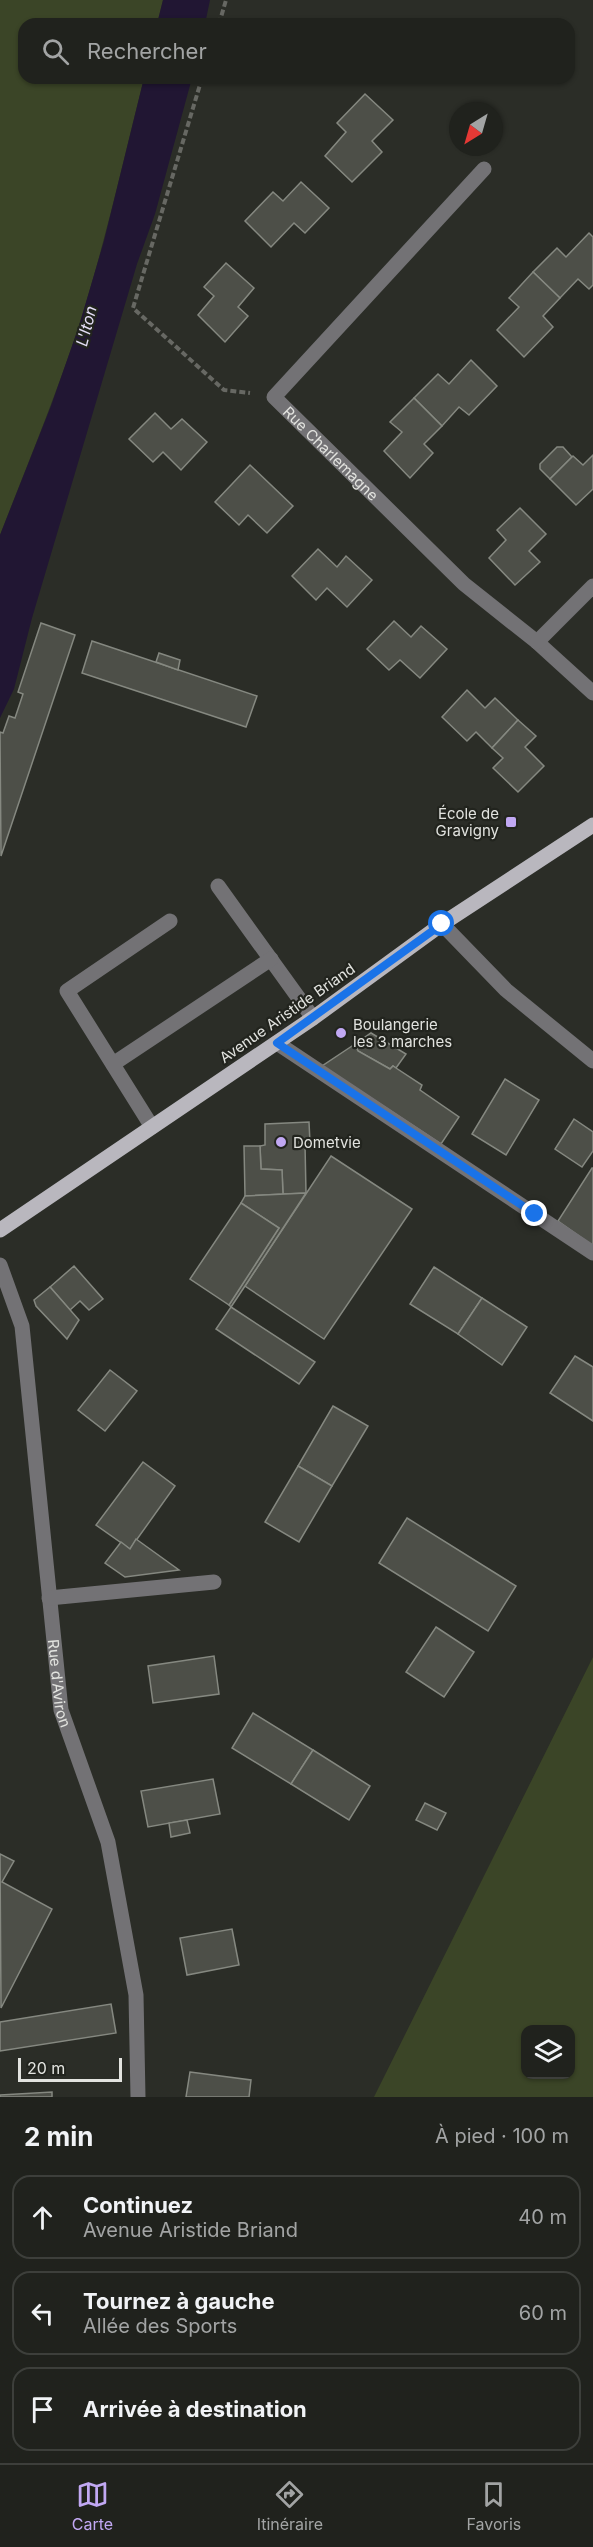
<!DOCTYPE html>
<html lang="fr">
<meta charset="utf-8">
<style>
body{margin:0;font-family:Inter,sans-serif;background:#282a26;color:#f1f3f6}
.controls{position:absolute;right:18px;bottom:18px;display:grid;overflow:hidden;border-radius:12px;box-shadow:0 2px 4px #0004}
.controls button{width:54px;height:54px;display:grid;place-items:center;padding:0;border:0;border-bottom:2px solid #3d3f3b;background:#20221d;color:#f1f3f6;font:30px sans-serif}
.compass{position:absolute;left:449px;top:102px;width:54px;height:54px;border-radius:50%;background:#20221d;box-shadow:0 2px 4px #0004;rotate:217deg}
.scale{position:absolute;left:18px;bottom:15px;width:104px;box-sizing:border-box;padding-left:6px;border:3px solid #e2e3df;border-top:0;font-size:16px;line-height:21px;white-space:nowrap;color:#e2e3df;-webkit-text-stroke:4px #22241e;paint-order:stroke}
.stop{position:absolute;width:18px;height:18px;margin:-14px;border:4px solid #1a73e8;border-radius:50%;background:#fff}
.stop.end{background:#1a73e8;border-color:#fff;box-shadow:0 2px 6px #0008}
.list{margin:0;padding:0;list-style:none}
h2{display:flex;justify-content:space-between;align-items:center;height:78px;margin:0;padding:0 24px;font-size:26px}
h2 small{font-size:20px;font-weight:400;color:#a2a4a4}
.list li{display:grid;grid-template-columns:39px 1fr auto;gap:18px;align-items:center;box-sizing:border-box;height:84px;margin:0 12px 12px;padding:0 12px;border:2px solid #3d3f3b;border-radius:18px}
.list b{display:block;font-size:22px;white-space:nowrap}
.list p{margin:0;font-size:20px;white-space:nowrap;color:#a2a4a4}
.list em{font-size:20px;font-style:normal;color:#a2a4a4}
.icon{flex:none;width:33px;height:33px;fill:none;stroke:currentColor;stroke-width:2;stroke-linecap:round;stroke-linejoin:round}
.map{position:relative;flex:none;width:593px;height:2097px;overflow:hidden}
.search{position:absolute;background:#20221d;box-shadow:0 2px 4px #0004;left:18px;right:18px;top:18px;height:66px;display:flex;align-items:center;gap:15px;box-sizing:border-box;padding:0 21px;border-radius:18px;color:#a2a4a4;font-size:22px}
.sheet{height:366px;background:#20221d}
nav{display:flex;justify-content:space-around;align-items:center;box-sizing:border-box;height:84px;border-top:2px solid #3d3f3b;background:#20221d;font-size:16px;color:#a2a4a4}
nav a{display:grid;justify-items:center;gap:3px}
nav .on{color:#c1a8f3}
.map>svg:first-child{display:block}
</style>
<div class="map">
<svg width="593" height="2097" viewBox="0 0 593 2097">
<rect width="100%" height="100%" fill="#2b2d27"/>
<g fill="#3b4527" fill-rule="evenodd">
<path d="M0,0H163L157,24H24V78H144C123,161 105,244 79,325C56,396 27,465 0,535Z"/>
<path d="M593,1657V2097H374ZM526,2030H570V2074H526Z"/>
</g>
<g fill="#211633">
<polygon points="163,0 210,0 205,24 157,24"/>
<polygon points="144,78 192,78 155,214 137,264 32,618 14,689 0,718 0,535 51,406 79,326 104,241"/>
</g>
<g fill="#4d4f48" stroke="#858880" stroke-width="1.5">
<polygon points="365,94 393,120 372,141 382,152 352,182 325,156 346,132 337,123"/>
<polygon points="301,182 329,208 305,233 294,223 271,247 245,221 273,192 283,201"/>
<polygon points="589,233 593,237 593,285 589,289 578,279 560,298 533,272 557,248 566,257"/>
<polygon points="226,263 254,288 238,307 248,316 225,342 198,315 214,296 204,287"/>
<polygon points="533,272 560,298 543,316 553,327 524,357 497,330 519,307 509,298"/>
<polygon points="471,360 497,386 469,415 459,407 442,426 414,398 438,374 449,384"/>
<polygon points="414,398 442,426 424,444 433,453 410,478 384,451 402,432 390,422"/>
<polygon points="155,413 171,429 182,419 207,442 181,470 163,452 153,462 129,439"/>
<polygon points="557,447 563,447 572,457 550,479 540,469 540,464"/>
<polygon points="593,455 593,489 576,505 550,479 573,456 583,465"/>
<polygon points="250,465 293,506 267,533 248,515 239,525 215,502"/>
<polygon points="520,508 546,534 529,551 540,562 515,585 489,558 506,540 497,530"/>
<polygon points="318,549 337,567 346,556 372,580 347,607 327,588 316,600 292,576"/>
<polygon points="394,621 411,637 421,626 447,649 420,678 400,660 389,670 367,649"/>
<polygon points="41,623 75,635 1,856 0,732 3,733 9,716 15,718 23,694 18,692"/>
<polygon points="92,641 257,696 246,727 82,673"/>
<polygon points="159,653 180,660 178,670 156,662"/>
<polygon points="467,690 485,708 495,698 518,720 492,748 476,732 467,741 442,717"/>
<polygon points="518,720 536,736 525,747 544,766 518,792 493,768 503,758 492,748"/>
<polygon points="371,1033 406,1054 396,1068 393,1066 390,1069 358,1051 355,1044"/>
<polygon points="355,1044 358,1051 390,1069 393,1066 396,1068 422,1085 420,1090 459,1117 441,1144 322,1066"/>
<polygon points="505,1079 539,1100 506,1155 472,1134"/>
<polygon points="574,1119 593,1132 593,1151 582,1167 555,1149"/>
<polygon points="309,1122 310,1143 305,1144 306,1193 283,1194 282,1170 261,1169 260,1146 265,1145 265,1124"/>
<polygon points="244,1146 260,1146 261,1169 282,1170 283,1194 245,1196"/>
<polygon points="331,1156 412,1209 324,1339 245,1286"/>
<polygon points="592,1168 593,1168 593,1246 558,1221"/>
<polygon points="306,1193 245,1286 231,1307 229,1305 279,1228 241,1203 245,1196"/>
<polygon points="241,1203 279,1228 229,1305 190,1279"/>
<polygon points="74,1266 103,1299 89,1310 80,1301 70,1310 50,1287"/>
<polygon points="434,1267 482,1298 458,1334 410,1304"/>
<polygon points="50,1287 79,1320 67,1339 36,1306 34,1300"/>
<polygon points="482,1298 527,1327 502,1365 458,1334"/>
<polygon points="231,1307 315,1362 299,1384 216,1329"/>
<polygon points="575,1356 593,1367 593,1421 550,1393"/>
<polygon points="110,1370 137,1391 105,1431 78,1410"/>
<polygon points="333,1406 368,1426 332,1486 298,1466"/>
<polygon points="143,1462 175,1486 130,1549 96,1525"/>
<polygon points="298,1466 332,1486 299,1542 265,1522"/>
<polygon points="407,1518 516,1586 488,1631 379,1563"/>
<polygon points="136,1539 179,1570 125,1577 105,1563 121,1542 130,1549"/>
<polygon points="436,1627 474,1652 444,1697 406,1672"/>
<polygon points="214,1656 219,1694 153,1703 148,1666"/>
<polygon points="253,1713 313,1750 291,1784 232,1748"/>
<polygon points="313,1750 370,1786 349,1820 291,1784"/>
<polygon points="213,1779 220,1814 148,1827 141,1791"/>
<polygon points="425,1803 446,1813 437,1830 416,1820"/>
<polygon points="187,1820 190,1833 171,1837 169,1823"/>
<polygon points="0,1854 14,1861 2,1882 52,1909 1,2008"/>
<polygon points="232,1929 239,1965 187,1975 180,1938"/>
<polygon points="111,2004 116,2033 0,2051 0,2022"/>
<polygon points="190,2072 251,2080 249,2097 186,2097"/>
<polygon points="52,2092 52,2097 0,2097 0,2095"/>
</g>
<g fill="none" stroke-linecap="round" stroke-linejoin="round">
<g stroke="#676863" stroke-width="4" stroke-dasharray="6 3" stroke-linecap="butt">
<polyline points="219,24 226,0"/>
<polyline points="202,78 133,308 224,390 250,393"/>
</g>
<g stroke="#737275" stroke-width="15">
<path id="s1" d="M484,169L274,397L464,584L537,642L593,693"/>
<polyline points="537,642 593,586"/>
<polyline points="218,886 313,1018"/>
<polyline points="442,924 506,990 593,1061"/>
<polyline points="277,1043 593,1253"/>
<polyline points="113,1064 271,959"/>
<polyline points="152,1127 67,991 170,921"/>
<path id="s2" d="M0,1265L22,1326L61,1710L108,1842L136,1995L138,2097"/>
<polyline points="49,1598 214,1582"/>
</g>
<polyline stroke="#b9b7be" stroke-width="15" points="0,1230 313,1018 442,924 593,825"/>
</g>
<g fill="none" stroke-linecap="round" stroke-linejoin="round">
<polyline stroke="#1a73e8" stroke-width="8" points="442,924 277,1043 535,1214"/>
</g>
<g fill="#c1a8f3" stroke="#22241e" stroke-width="2">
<rect x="505" y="816" width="12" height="12" rx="3"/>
<circle cx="341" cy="1033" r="6"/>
<circle cx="281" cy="1142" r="6"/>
</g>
<g text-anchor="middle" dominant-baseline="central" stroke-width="4.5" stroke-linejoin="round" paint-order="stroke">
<g font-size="15" fill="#e2e3df" stroke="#22241e">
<text stroke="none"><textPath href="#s1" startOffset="390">Rue Charlemagne</textPath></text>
<text transform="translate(287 1013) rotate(-35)">Avenue Aristide Briand</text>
<text stroke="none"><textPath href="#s2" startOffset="424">Rue d'Aviron</textPath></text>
</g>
<g font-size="15" fill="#e2e3df" stroke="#22241e" text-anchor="start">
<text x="499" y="813" text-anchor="end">École de<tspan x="499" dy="17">Gravigny</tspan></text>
<text x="353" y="1024">Boulangerie<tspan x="353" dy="17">les 3 marches</tspan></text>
<text x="293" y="1142">Dometvie</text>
</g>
<g font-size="16" font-style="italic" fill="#e5def7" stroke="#22241e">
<text transform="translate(86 326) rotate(-76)">L'Iton</text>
</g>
</g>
</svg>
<div class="controls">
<button><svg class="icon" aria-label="layers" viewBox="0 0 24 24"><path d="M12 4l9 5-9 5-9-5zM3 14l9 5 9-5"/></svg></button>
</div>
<svg class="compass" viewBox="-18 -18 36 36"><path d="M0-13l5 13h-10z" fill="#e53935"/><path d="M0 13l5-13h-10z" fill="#a2a4a4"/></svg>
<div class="scale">20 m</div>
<div class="stop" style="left:442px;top:924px"></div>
<div class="stop end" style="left:535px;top:1214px"></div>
<div class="search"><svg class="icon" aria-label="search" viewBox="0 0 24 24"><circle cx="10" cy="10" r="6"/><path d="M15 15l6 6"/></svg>Rechercher</div>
</div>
<section class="sheet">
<h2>2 min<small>À pied · 100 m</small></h2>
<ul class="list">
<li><svg class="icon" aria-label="ahead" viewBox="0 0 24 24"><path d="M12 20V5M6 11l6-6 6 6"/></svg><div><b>Continuez</b><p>Avenue Aristide Briand</p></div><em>40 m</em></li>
<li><svg class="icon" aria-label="left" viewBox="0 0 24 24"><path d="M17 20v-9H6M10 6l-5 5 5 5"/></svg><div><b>Tournez à gauche</b><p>Allée des Sports</p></div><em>60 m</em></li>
<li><svg class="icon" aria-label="arrive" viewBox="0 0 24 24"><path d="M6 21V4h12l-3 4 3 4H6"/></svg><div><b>Arrivée à destination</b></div></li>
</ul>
</section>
<nav>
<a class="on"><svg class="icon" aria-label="map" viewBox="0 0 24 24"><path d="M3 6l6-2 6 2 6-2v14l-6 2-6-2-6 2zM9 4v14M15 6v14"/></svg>Carte</a>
<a><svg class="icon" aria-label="directions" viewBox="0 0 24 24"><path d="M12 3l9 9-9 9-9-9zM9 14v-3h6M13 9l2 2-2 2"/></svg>Itinéraire</a>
<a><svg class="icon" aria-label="saved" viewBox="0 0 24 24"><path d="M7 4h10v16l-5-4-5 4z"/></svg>Favoris</a>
</nav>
